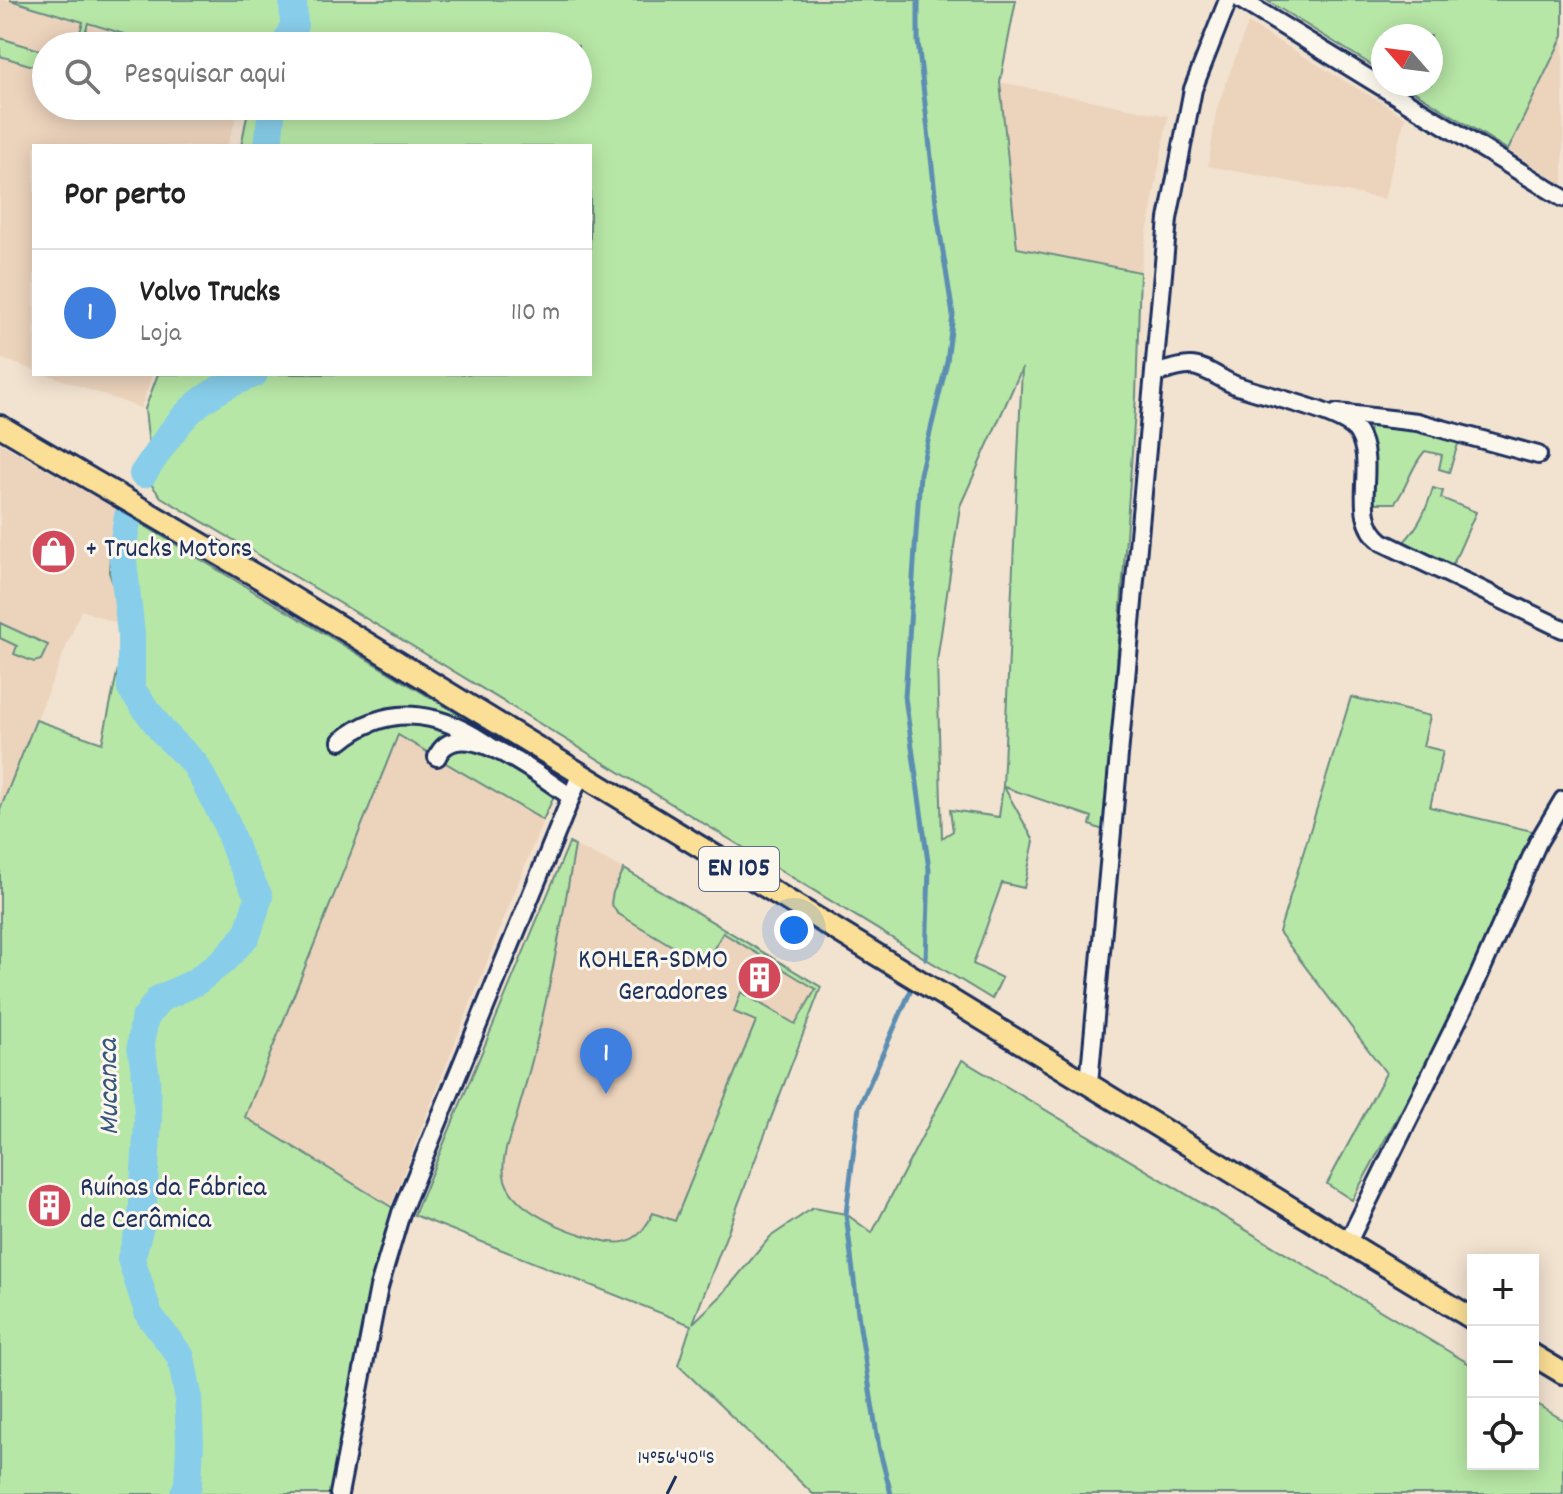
<!DOCTYPE html>
<html lang="pt">
<meta charset="utf-8">
<style>
body{margin:0;font-family:Dekko,sans-serif;background:#f2f2f2;color:#222}
.controls{position:absolute;right:24px;bottom:24px;display:grid;overflow:hidden;border-radius:0px;box-shadow:0 4px 20px #0003}
.controls button{width:72px;height:72px;display:grid;place-items:center;padding:0;border:0;border-bottom:2px solid #e0e0e0;background:#fff;color:#222;font:40px sans-serif}
.compass{position:absolute;left:1371px;top:24px;width:72px;height:72px;border-radius:50%;background:#fff;box-shadow:0 4px 20px #0003;rotate:298deg}
.you{position:absolute;left:794px;top:930px;width:28px;height:28px;margin:-20px;border:6px solid #fff;border-radius:50%;background:#1a73e8;box-shadow:0 0 0 12px #1a73e833}
.badge{display:grid;place-items:center;width:52px;height:52px;border-radius:50%;background:#d1495b;color:#fff;font-size:26px;font-weight:700}
.pin{position:absolute;translate:-50% -66px;filter:drop-shadow(0 2px 4px #0008)}
.pin::after{content:'';position:absolute;top:42px;width:28px;height:24px;background:inherit;clip-path:polygon(0 0,100% 0,50% 100%)}
.list{margin:0;padding:0;list-style:none}
h2{display:flex;justify-content:space-between;align-items:center;height:104px;margin:0;padding:0 32px;font-size:34px}
h2 small{font-size:26px;font-weight:400;color:#767676}
.list li{display:grid;grid-template-columns:52px 1fr auto;gap:24px;align-items:center;box-sizing:border-box;height:128px;padding:0 32px;border-top:2px solid #e0e0e0}
.list b{display:block;font-size:30px;white-space:nowrap}
.list p{margin:0;font-size:26px;white-space:nowrap;color:#767676}
.list em{font-size:26px;font-style:normal;color:#767676}
.icon{flex:none;width:44px;height:44px;fill:none;stroke:currentColor;stroke-width:2;stroke-linecap:round;stroke-linejoin:round}
.map{position:relative;flex:none;width:1563px;height:1494px;overflow:hidden}
.search{position:absolute;background:#fff;box-shadow:0 4px 20px #0003;left:32px;top:32px;width:560px;height:88px;display:flex;align-items:center;gap:20px;box-sizing:border-box;padding:0 28px;border-radius:44px;color:#767676;font-size:30px}
.panel{position:absolute;background:#fff;box-shadow:0 4px 20px #0003;left:32px;top:144px;width:560px;height:232px;border-radius:0px}
.map>svg:first-child{display:block}
</style>
<div class="map">
<svg width="1563" height="1494" viewBox="0 0 1563 1494">
<rect width="100%" height="100%" fill="#f2e2d0"/>
<filter id="ink" filterUnits="userSpaceOnUse"><feTurbulence type="fractalNoise" baseFrequency=".0125" numOctaves="2"/><feDisplacementMap in="SourceGraphic" scale="16" xChannelSelector="R" yChannelSelector="G"/><feConvolveMatrix kernelMatrix="1 2 1 2 8 2 1 2 1" color-interpolation-filters="sRGB"/></filter>
<g filter="url(#ink)">
<g fill="#ecd3bc">
<polygon points="0,0 8,0 154,46 46,46 46,106 240,106 227,146 34,146 34,370 0,358"/>
<polygon points="1248,23 1405,117 1384,199 1208,166 1217,108"/>
<polygon points="1563,36 1563,184 1508,150"/>
<polygon points="1000,82 1168,116 1140,272 1018,248"/>
<polygon points="46,374 152,374 141,408"/>
<polygon points="0,443 120,511 111,539 115,595 127,627 81,610 0,810"/>
<polygon points="398,735 543,820 391,1205 245,1117"/>
<polygon points="569,843 624,869 821,987 692,1325 414,1215"/>
</g>
<g fill="#b7e7a6" stroke="#698b82" stroke-width="2" fill-rule="evenodd">
<path d="M10,0H1016L1000,82L1017,248L1140,272L1136,396L1105,831L1090,825L1092,817L1004,787L1034,841L1024,888L1002,883L973,964L1002,978L992,999L409,644L161,497L143,474L149,447L145,409L158,374H590V146H241L249,106H578V46H255L254,41L253,46H163L88,23L81,46H76L83,22ZM1022,368L1003,786L999,817L950,810L953,831L942,838L937,661L960,506Z"/>
<polygon points="1266,0 1563,0 1563,36 1508,150 1402,84 1431,84 1431,36 1383,36 1383,72"/>
<polygon points="0,38 46,52 46,70 0,56"/>
<path d="M1376,422L1460,438L1449,472L1439,469L1442,455L1425,451C1411,466 1408,486 1395,503H1373L1374,458L1372,442L1369,435L1370,427Z"/>
<path d="M1433,488L1443,491L1441,498L1476,512L1454,562L1447,568L1403,543C1419,526 1426,511 1433,488Z"/>
<polygon points="120,511 563,777 543,820 398,735 245,1117 401,1213 339,1494 0,1494 0,810 36,720 102,743 127,627 109,572 111,539"/>
<polygon points="0,623 48,645 41,660 34,662 14,654 17,646 0,638"/>
<polygon points="1351,697 1430,716 1423,746 1443,751 1430,807 1536,832 1433,1052 1352,1200 1327,1184 1386,1073 1279,932"/>
<path d="M569,843L575,846C559,939 544,1024 517,1115C511,1135 499,1160 505,1180C515,1213 570,1232 600,1240C628,1248 642,1237 653,1213L675,1221L756,1021L734,1012L741,992L795,1024L816,989L723,933L704,965L617,913L611,903L613,892L624,869L821,987L693,1323L721,1296L770,1237L813,1208L846,1214L872,1233L962,1060L1473,1366V1464H1533V1402L1563,1420V1494H813L678,1365L691,1325L414,1215Z"/>
</g>
<g fill="none" stroke-linecap="round" stroke-linejoin="round">
<g stroke="#5c8eb2" stroke-width="5">
<polyline points="918,0 918,41 938,220 953,315 947,362 920,474 905,697 929,869 926,959"/>
<polyline points="891,1494 879,1448 859,1321 846,1214 859,1107 911,990"/>
</g>
<g stroke="#88ceea" stroke-width="28">
<polyline points="285,46 294,25 293,0"/>
<polyline points="268,146 272,106"/>
<path d="M143,474C178,422 192,396 254,374"/>
<polyline points="128,516 122,551 131,634 131,689 163,732 195,764 225,820 238,856 259,897 247,935 224,960 196,982 159,999 144,1020 141,1046 146,1077 148,1120 142,1219 131,1259 149,1315 181,1357 188,1395 190,1443 188,1484 184,1494"/>
</g>
<defs>
<g id="minor">
<polyline points="1241,0 1563,198"/>
<path d="M1154,374C1165,371 1178,366 1190,366C1205,366 1220,379 1235,385C1261,395 1346,412 1358,433C1378,466 1348,516 1382,542L1563,629"/>
<polyline points="1337,413 1417,422 1538,455"/>
<path d="M341,741C391,700 445,713 494,749"/>
<path d="M437,757C458,709 543,779 570,796"/>
<polyline points="1089,1083 1168,219 1193,89 1228,0"/>
<polyline points="1347,1244 1472,991 1538,842 1563,800"/>
<polyline points="339,1494 379,1287 401,1213 581,773"/>
</g>
<g id="major">
<polyline points="0,426 265,581 1473,1319"/>
<polyline points="1533,1355 1563,1373"/>
</g>
</defs>
<use href="#minor" stroke="#1b2f5e" stroke-width="22"/>
<use href="#major" stroke="#1b2f5e" stroke-width="26"/>
<use href="#minor" stroke="#fbf7ec" stroke-width="16"/>
<use href="#major" stroke="#fbdf96" stroke-width="20"/>
</g>
</g>
<path fill="none" stroke="#1b2f5e" stroke-width="3" d="M667,1494L676,1476"/>
<defs>
<symbol id="shop-disc" viewBox="-11 -11 22 22"><circle r="9.5" fill="#d1495b" stroke="#fbf7ec"/><path d="M-5-2.5h2.3a2.7 3.5 0 0 1 5.4 0H5L5.5 6h-11ZM-1.5-2.5h3a1.5 2.3 0 0 0-3 0Z" fill="#fff"/></symbol>
<symbol id="building-disc" viewBox="-11 -11 22 22"><circle r="9.5" fill="#d1495b" stroke="#fbf7ec"/><path d="M-4-6H4V6H1V3H-1V6H-4ZM-2.5-4.3h1.7v1.8h-1.7ZM.8-4.3h1.7v1.8H.8ZM-2.5-1h1.7V.8h-1.7ZM.8-1h1.7V.8H.8Z" fill="#fff"/></symbol>
</defs>
<g fill-rule="evenodd">
<use href="#shop-disc" x="28" y="526" width="51" height="51"/>
<use href="#building-disc" x="734" y="952" width="51" height="51"/>
<use href="#building-disc" x="24" y="1180" width="51" height="51"/>
</g>
<g text-anchor="middle" dominant-baseline="central" stroke-width="6" stroke-linejoin="round" paint-order="stroke">
<rect fill="#fbf7ec" stroke="#5e6b89" stroke-width="2" x="699" y="847" width="80" height="44" rx="6"/>
<g font-size="26" font-weight="bold" fill="#1b2f5e">
<text x="739" y="869">EN 105</text>
</g>
<g font-size="28" fill="#1b2f5e" stroke="#fbf7ec" text-anchor="start">
<text x="85" y="551">+ Trucks Motors</text>
<text x="728" y="962" text-anchor="end">KOHLER-SDMO<tspan x="728" dy="32">Geradores</tspan></text>
<text x="80" y="1190">Ruínas da Fábrica<tspan x="80" dy="32">de Cerâmica</tspan></text>
</g>
<g font-size="30" font-style="italic" fill="#365781" stroke="#fbf7ec">
<text transform="translate(111 1087) rotate(-91)">Mucanca</text>
</g>
</g>
<g font-size="20" text-anchor="middle" fill="#1b2f5e" stroke="#fbf7ec" stroke-width="6" stroke-linejoin="round" paint-order="stroke">
<text x="676" y="1463">14°56'40"S</text>
</g>
</svg>
<div class="controls">
<button>+</button>
<button>−</button>
<button><svg class="icon" aria-label="locate" viewBox="0 0 24 24"><circle cx="12" cy="12" r="6"/><path d="M12 2v4M12 18v4M2 12h4M18 12h4"/></svg></button>
</div>
<svg class="compass" viewBox="-18 -18 36 36"><path d="M0-13l5 13h-10z" fill="#e53935"/><path d="M0 13l5-13h-10z" fill="#767676"/></svg>
<div class="you"></div>
<div class="pin badge" style="left:606px;top:1094px;background:#3f7fe0">1</div>
<div class="search"><svg class="icon" aria-label="search" viewBox="0 0 24 24"><circle cx="10" cy="10" r="6"/><path d="M15 15l6 6"/></svg>Pesquisar aqui</div>
<section class="panel">
<h2>Por perto<small></small></h2>
<ul class="list">
<li><span class="badge" style="background:#3f7fe0">1</span><div><b>Volvo Trucks</b><p>Loja</p></div><em>110 m</em></li>
</ul>
</section>
</div>
